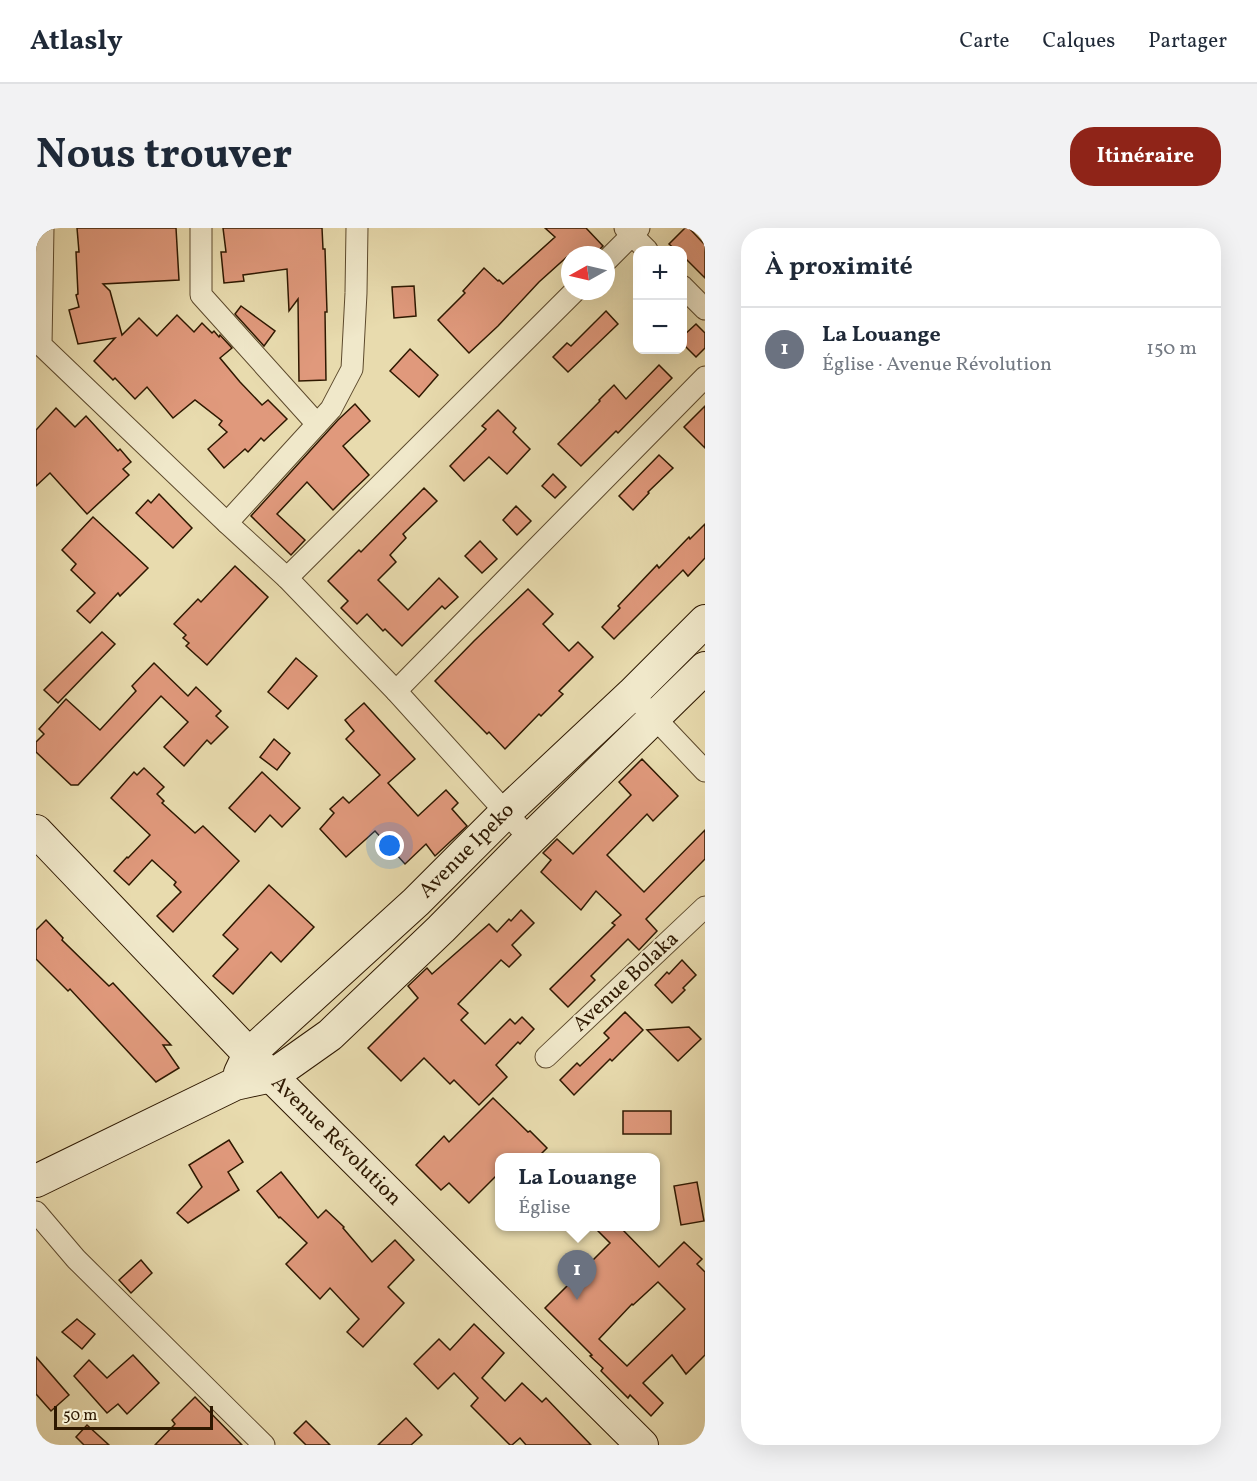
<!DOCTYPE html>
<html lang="fr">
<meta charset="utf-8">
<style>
body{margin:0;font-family:Vollkorn,serif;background:#f2f2f3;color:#1f2937}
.controls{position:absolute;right:18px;top:18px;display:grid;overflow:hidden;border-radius:12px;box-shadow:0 6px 24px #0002}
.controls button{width:54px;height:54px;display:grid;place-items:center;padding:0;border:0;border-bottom:2px solid #e0e1e3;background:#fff;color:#1f2937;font:30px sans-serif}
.compass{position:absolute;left:525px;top:18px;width:54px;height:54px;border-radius:50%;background:#fff;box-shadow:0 6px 24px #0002;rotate:262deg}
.scale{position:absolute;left:18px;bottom:15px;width:159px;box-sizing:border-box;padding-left:6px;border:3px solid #2e1800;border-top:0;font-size:16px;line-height:21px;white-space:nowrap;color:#2e1800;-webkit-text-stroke:4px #f0e8ca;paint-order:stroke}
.you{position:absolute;left:354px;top:618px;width:21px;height:21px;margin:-15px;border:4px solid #fff;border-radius:50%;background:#1a73e8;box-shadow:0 0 0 9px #1a73e833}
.badge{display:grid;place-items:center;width:39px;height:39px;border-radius:50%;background:#8f2418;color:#fff;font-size:20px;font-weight:700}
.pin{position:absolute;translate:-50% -50px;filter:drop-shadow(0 2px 3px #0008)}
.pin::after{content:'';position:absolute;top:32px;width:21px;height:18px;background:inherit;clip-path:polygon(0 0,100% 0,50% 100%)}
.popup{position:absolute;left:459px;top:925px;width:165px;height:78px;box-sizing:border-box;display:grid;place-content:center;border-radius:12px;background:#fff;filter:drop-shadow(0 2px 4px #0005);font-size:20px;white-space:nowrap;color:#747a83}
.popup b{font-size:22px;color:#1f2937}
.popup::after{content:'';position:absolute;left:50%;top:100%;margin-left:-12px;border:12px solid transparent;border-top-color:#fff}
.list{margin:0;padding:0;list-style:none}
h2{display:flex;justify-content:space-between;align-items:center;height:78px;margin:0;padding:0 24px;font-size:26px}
h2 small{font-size:20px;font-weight:400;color:#747a83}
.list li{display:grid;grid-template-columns:39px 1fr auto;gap:18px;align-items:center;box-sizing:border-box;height:84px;padding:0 24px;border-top:2px solid #e0e1e3}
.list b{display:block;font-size:22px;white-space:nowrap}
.list p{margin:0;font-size:20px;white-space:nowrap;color:#747a83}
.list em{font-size:20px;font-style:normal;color:#747a83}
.map{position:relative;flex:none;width:669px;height:1217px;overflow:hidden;border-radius:24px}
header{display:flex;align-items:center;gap:36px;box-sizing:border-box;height:84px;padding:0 30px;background:#fff;border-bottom:2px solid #e0e1e3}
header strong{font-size:28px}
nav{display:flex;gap:33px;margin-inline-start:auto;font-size:21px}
.intro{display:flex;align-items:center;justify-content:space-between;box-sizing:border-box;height:144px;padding:0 36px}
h1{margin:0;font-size:42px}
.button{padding:15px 27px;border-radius:24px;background:#8f2418;color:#fff;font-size:21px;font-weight:700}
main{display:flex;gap:36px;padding:0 36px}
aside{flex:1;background:#fff;border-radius:24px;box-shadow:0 6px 24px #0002}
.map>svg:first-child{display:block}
</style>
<header>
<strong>Atlasly</strong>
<nav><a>Carte</a><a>Calques</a><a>Partager</a></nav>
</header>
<div class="intro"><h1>Nous trouver</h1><a class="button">Itinéraire</a></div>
<main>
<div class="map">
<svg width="669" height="1217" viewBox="0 0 669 1217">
<rect width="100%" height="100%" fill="#e8dbae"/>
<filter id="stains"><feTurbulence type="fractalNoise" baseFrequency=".00333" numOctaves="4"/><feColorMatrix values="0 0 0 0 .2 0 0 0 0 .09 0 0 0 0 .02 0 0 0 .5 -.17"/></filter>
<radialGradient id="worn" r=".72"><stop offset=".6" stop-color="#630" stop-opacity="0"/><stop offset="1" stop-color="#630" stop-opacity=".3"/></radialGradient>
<g fill="#e0997c" stroke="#2e1800" stroke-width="1.5" fill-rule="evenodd">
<polygon points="41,0 140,0 143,52 67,56 74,63 86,107 103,90 121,108 141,87 158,104 166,95 176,105 178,103 183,109 184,107 196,120 184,130 204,154 226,177 232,172 251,191 228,213 225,210 212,224 209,221 188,240 172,221 191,204 183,197 186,193 159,172 137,190 111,159 99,171 79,150 77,152 58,133 79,110 42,116 33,82 43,79 40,67 42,66 40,24 43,24"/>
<polygon points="187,0 286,0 287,21 289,21 291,84 289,84 290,152 263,153 262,71 253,83 251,41 207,47 208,53 188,55 185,24 190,24"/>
<polygon points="509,0 550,0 567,18 558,27 533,27 503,54 462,98 433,125 402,92 429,65 427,63 448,40 462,53 463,52 467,56 519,9"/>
<polygon points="649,0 653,0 669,17 669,50 651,32 650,33 646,29 646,22 640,22 633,16"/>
<polygon points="378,58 380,88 358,90 356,59"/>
<polygon points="205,78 239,103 228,118 199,86"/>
<polygon points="570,83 582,96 532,144 517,129 531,115 535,118"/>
<polygon points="660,96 669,105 669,120 660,129 646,115 646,109"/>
<polygon points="374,121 402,147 383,169 354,143"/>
<polygon points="623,137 636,150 582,205 580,203 545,238 522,216 564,173 563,172 578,157 590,171"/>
<polygon points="319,176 334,193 307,218 333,247 314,265 297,282 271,254 241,286 269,312 255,327 215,288 302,192"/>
<polygon points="669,178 669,220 648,199"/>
<polygon points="20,180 39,199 50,188 82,223 84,221 95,234 87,241 93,247 51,286 14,245 0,258 0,202"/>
<polygon points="462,182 480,200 477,204 494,221 471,246 453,229 428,253 414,238 450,201 446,198"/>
<polygon points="623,227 637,240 612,264 613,265 597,282 583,268"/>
<polygon points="517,246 530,259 519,270 506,258"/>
<polygon points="388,260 401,273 367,306 370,310 354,327 360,334 342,352 372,382 403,350 422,369 409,381 406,378 366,418 349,401 347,403 331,386 321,396 305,380 312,373 292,353 323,322 325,324"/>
<polygon points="123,266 156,300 137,320 100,285 112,272 115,275"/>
<polygon points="480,278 495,293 481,307 467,292"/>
<polygon points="57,289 112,340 84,368 82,365 54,395 41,383 59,365 35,342 40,336 26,322"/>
<polygon points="669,296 669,330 652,348 647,342 578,411 566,399 584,380 582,378 621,337 623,340 653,309 654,311"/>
<polygon points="444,313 461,331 446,345 429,328"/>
<polygon points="199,338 232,369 171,437 150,418 153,415 147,410 150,407 138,396 162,371 165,374"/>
<polygon points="492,361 517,386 507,396 533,423 542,414 557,429 523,463 527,466 505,488 503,486 469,521 453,504 451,506 399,453 438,413"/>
<polygon points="66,404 79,416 22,475 8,462"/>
<polygon points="260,430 281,448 252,481 232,464"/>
<polygon points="118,435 152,468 160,459 185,483 180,488 192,499 175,516 171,512 148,538 128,519 152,494 125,468 42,557 35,557 0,524 0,514 8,506 3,501 30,471 64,502 100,463 96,458"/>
<polygon points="328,475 379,531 352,555 382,588 410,562 422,575 416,581 431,598 399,628 390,616 369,636 339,603 310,629 284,601 298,585 294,581 307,569 313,575 344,547 310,511 318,503 309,492"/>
<polygon points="238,511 254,525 241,542 224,529"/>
<polygon points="606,531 642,568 617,593 611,586 571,627 608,664 669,602 669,631 610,691 621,703 603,722 592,711 555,748 559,752 532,779 514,761 579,697 576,695 585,687 560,663 545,682 505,644 515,632 507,625 521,611 537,626 595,567 583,554"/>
<polygon points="108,540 128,559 121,566 128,573 126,575 159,605 167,598 203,633 137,704 121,688 145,664 138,657 140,654 116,632 93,657 78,643 91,629 92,630 114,607 75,570 98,544 101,547"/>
<polygon points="226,544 264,580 246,599 234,587 219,604 193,580"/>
<polygon points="233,657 278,699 245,734 235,724 197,766 177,748 202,721 187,707"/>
<polygon points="485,682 498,695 476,717 485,727 473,739 465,732 422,776 432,785 425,792 449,816 474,791 479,796 486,789 498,801 484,816 482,814 460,837 471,849 443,877 418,852 414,856 388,830 365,853 332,820 382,770 372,758 391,740 396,746 453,696 461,704 473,691 475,693"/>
<polygon points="10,692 27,710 26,712 73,758 77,755 135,817 127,817 143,840 120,854 34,761 32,763 0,731 0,702"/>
<polygon points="646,732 660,747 647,760 649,762 636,775 619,757 631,744 633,746"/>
<polygon points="589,784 607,802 576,833 574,831 538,867 524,852 541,835 544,838 573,810 568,805"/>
<polygon points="653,799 665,811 642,833 611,802"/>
<polygon points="457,870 492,904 494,903 511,920 501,930 463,930 463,945 433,975 413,955 405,962 380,937 408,908 413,914"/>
<rect x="587" y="883" width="48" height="23"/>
<polygon points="193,912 207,934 192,944 203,962 152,995 141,985 166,959 153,937"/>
<polygon points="245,944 282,990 290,982 308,999 307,1000 336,1034 359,1012 378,1032 352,1059 368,1075 327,1119 311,1104 323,1091 294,1060 284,1071 250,1036 271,1015 244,989 243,990 221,963"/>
<polygon points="661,954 668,993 645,997 638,958"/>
<path d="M558,999H584L623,1039L648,1014L666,1031L661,1036L669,1044V1127L650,1146L636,1127L607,1155L627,1175L615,1188L594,1167L592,1170L565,1143L567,1140L554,1128L556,1127L509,1080L574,1015ZM622,1054L649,1081L591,1138L563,1111L596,1076L597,1077Z"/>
<polygon points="105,1032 116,1045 95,1065 83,1052"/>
<polygon points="41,1091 59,1106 46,1121 26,1104"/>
<polygon points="438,1096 468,1125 446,1150 469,1173 486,1155 506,1174 510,1170 555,1217 490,1217 484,1210 476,1217 474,1217 435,1178 442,1170 418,1145 402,1161 378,1136 403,1111 414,1122"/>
<polygon points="97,1127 123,1155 91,1186 82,1176 71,1185 38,1148 53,1132 71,1150"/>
<polygon points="0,1129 33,1167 15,1183 0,1166"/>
<polygon points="159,1169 206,1217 119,1217 139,1196 136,1192"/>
<polygon points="370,1190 386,1207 375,1217 342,1217"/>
<polygon points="270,1193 294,1217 270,1217 258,1205"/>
<polygon points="51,1197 73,1217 48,1217 40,1209"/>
</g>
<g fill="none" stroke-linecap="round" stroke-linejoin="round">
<defs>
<g id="street">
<polyline points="7,0 5,117 191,295 251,350 360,463 494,611"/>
<polyline points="165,0 165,67 281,196"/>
<polyline points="589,0 611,22"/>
<polyline points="570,33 603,0"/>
<polyline points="646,58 669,81"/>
<polyline points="191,295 295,181 316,141 320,65 321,0"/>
<polyline points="251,350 539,63"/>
<polyline points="360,463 669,149"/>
<polyline points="596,466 669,543"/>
<polyline points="510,829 669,679"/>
<polyline points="0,984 40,1031 228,1217"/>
</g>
<g id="secondary">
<polyline points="0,603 213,826 606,1217"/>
<polyline points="204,845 213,826 380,674 469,585 596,466 669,393"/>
<polyline points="0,953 199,856 236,848 294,807 405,701 494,611 669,440"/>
</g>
</defs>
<use href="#street" stroke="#5c492c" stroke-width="23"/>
<use href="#secondary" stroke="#2e1800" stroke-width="34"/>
<use href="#street" stroke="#f0e8ca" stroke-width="21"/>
<use href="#secondary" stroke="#f0e8ca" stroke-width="32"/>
</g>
<g text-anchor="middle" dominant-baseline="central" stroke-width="4.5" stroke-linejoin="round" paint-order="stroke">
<g font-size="21" fill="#2e1800" stroke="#f0e8ca">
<text transform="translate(431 623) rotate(-45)">Avenue Ipeko</text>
<text transform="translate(590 754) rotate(-43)">Avenue Bolaka</text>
<text transform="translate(300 913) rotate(45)">Avenue Révolution</text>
</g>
</g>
<rect width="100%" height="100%" filter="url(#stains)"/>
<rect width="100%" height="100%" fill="url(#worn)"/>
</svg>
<div class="controls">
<button>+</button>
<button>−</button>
</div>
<svg class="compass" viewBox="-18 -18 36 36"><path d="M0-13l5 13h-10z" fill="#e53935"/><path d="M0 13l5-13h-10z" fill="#747a83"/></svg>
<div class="scale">50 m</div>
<div class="you"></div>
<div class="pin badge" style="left:541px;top:1072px;background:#6b7280">1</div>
<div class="popup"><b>La Louange</b>Église</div>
</div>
<aside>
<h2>À proximité<small></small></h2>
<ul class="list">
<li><span class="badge" style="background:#6b7280">1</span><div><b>La Louange</b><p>Église · Avenue Révolution</p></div><em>150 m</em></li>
</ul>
</aside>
</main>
